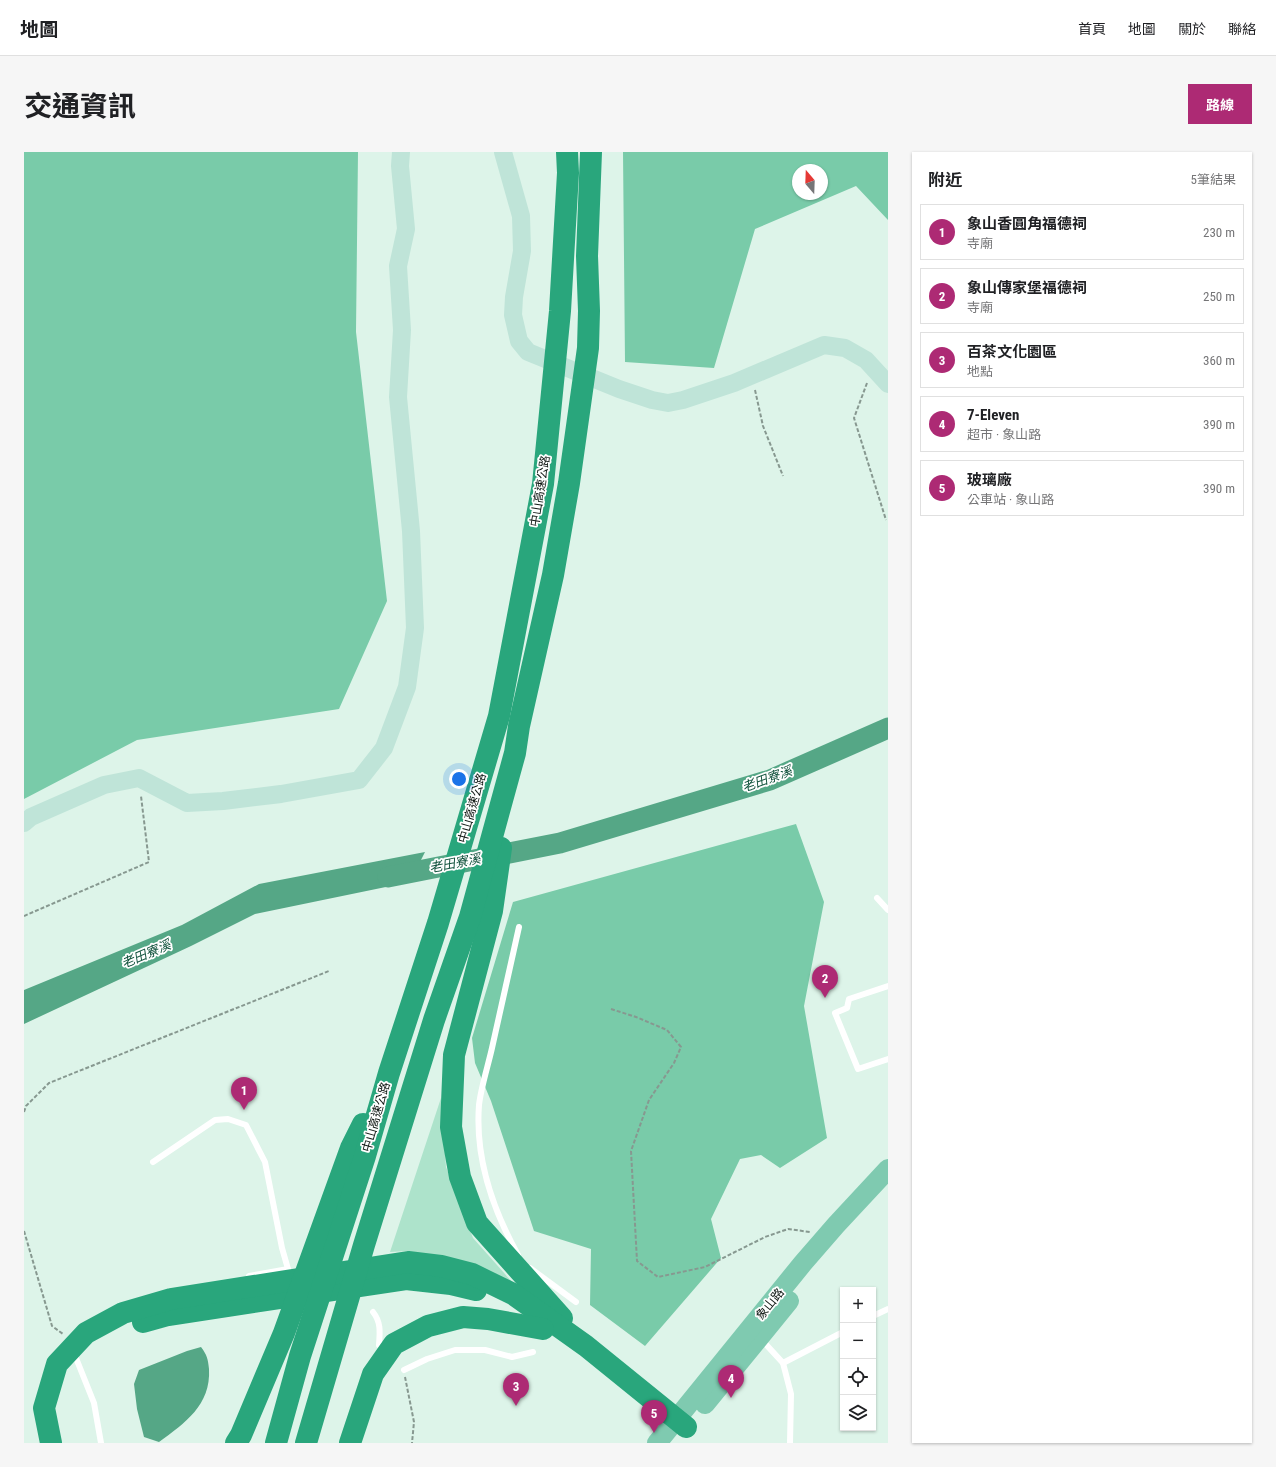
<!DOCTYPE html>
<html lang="zh-TW">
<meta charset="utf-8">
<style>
body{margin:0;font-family:"Roboto Condensed","Noto Sans TC",sans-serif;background:#f6f6f6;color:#202124}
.controls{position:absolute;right:12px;bottom:12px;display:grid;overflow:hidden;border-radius:0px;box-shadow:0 1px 3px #0004}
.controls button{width:36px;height:36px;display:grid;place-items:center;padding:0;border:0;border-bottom:1px solid #e0e0e0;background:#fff;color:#202124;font:20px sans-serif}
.compass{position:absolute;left:768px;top:12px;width:36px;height:36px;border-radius:50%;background:#fff;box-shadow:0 1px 3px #0004;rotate:341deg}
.you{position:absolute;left:435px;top:627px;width:14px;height:14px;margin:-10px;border:3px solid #fff;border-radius:50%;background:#1a73e8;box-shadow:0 0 0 6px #1a73e833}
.badge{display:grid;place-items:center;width:26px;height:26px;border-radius:50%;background:#ad2a74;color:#fff;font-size:13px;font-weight:700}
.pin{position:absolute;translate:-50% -33px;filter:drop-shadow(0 1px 2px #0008)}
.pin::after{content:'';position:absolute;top:21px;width:14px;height:12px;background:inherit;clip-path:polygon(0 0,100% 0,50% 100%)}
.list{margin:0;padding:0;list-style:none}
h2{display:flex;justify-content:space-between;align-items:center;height:52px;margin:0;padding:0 16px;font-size:17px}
h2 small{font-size:13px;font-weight:400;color:#757577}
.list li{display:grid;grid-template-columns:26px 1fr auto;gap:12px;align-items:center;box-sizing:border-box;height:56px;margin:0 8px 8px;padding:0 8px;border:1px solid #e0e0e0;border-radius:0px}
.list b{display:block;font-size:15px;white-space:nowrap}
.list p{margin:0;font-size:13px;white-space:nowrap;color:#757577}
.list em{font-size:13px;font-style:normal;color:#757577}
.icon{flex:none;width:22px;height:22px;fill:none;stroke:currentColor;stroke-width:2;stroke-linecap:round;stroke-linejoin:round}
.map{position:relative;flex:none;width:864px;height:1291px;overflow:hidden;border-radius:0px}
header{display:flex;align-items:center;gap:24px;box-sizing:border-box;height:56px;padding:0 20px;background:#fff;border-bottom:1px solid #e0e0e0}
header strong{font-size:19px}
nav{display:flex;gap:22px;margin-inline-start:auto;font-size:14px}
.intro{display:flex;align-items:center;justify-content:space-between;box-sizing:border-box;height:96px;padding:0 24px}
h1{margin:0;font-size:28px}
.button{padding:10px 18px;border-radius:0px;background:#ad2a74;color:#fff;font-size:14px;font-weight:700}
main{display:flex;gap:24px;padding:0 24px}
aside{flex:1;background:#fff;border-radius:0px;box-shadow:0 1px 3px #0004}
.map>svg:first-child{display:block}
</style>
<header>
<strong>地圖</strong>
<nav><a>首頁</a><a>地圖</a><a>關於</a><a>聯絡</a></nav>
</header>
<div class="intro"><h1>交通資訊</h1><a class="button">路線</a></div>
<main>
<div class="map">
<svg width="864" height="1291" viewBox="0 0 864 1291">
<rect width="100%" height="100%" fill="#ddf4e9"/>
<polygon fill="#ade3cb" points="417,946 422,1015 449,1086 489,1131 384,1099 366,1100"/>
<g fill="#79cba9" fill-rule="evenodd">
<polygon points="0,0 334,0 332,180 363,449 315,557 113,588 0,647"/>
<path d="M599,0H864V68L832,34L731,77L690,216L601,210ZM774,18H798V42H774Z"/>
<polygon points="772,672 800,750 780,854 803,986 756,1016 737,1003 716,1007 687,1067 697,1106 621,1194 566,1153 567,1097 510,1079 467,949 451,911 448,886 489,750"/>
</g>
<g fill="#55a786">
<polygon points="401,700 386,730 231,762 167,794 0,872 0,838 158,773 235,732"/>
<path d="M177,1195C183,1203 184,1207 185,1217C187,1253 161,1271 135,1290L120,1285L113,1257L110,1232L115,1218L163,1199Z"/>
</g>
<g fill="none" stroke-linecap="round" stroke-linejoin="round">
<polyline stroke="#55a786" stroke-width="21" points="364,725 536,691 746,628 864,576"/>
<g stroke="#879890" stroke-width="2" stroke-dasharray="4 2" stroke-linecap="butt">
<polyline points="843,231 830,266 862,368"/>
<polyline points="731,238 739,274 759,324"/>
<polyline points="0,764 125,710 117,644"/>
<polyline points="587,857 612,865 643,878 657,895 650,911 625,948 607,999 613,1109 634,1125 681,1115 741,1085 764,1077 786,1080"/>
<polyline points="0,960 2,954 25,931 305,819"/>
<polyline points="0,1079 28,1174 39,1182"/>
<polyline points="381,1225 390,1270 388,1291"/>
</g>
<g stroke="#fff" stroke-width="6">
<polyline points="853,746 864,758"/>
<polyline points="864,834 825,847 823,856 811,861 834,917 864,907"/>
<polyline points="129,1010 191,968 204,967 222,973 241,1010 258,1096 264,1117 225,1124"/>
<path d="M494,1103C469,1058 451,1005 455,953C457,935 464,914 468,896C477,856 486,815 495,775"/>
<polyline points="506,1116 552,1150"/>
<path d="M349,1160C357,1170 356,1180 355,1193"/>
<polyline points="849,1164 864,1157"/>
<polyline points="737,1187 759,1211 767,1242 766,1291"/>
<polyline points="50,1201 70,1251 77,1291"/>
<polyline points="759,1211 819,1180"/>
<polyline points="380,1218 403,1207 431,1198 461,1198 488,1205 509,1200"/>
</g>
<g stroke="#bfe4d8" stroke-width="18">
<polyline points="479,0 497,64 498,99 490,145 489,163 495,189 504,200 595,237 628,248 644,251 659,248 710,231 800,193 821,196 842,208 864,232"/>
<polyline points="0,671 7,665 80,633 115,626 163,651 199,649 257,642 335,628 360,596 383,535 391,476 387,379 374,245 378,178 374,114 382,77 376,14 377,0"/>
</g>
<g stroke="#7fcab0" stroke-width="20">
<polyline points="681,1252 765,1149"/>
<polyline points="633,1291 779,1111 812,1073 864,1017"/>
</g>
<g stroke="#29a67c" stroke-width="22">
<polyline points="477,696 468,759 430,903 427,975 436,1025 453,1071 538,1166"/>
<polyline points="119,1170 144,1163 382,1127 427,1132 452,1138"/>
<polyline points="27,1291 20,1256 33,1212 62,1181 99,1161 147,1147 384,1110 417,1114 448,1122 489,1142 562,1194 662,1275"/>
<polyline points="212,1291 217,1283 260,1181 327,996 339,972"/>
<polyline points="252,1291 276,1204 341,1004 365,921 414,771 475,564 519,332 536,159 544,21 543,0"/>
<polyline points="282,1291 340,1093 410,868 446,765 491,601 495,574 529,423 545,331 564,196 565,159 563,104 567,0"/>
<polyline points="326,1291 349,1222 370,1192 404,1174 439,1165 464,1167 519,1177"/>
</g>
</g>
<g text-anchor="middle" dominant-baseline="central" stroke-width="3.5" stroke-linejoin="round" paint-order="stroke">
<g font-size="12" fill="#0e1612" stroke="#fff">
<text transform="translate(516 339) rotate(-81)">中山高速公路</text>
<text transform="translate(448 656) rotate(-74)">中山高速公路</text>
<text transform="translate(352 965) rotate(-74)">中山高速公路</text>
<text transform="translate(746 1152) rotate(-51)">象山路</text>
</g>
<g font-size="13" font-style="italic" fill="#10523c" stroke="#fff">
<text transform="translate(743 627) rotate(-20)">老田寮溪</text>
<text transform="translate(431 711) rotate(-11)">老田寮溪</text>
<text transform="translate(122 802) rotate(-23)">老田寮溪</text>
</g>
</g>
</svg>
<div class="controls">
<button>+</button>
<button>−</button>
<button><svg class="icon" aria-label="locate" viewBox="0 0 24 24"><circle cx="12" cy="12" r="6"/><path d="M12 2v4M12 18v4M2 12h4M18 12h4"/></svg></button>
<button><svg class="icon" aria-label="layers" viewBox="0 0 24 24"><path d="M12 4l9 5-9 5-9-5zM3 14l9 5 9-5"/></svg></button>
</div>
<svg class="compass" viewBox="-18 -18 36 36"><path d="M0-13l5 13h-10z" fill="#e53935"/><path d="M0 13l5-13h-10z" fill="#757577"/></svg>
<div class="you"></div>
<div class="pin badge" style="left:220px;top:958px">1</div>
<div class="pin badge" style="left:801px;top:846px">2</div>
<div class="pin badge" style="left:492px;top:1254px">3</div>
<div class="pin badge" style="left:707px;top:1246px">4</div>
<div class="pin badge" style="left:630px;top:1281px">5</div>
</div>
<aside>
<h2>附近<small>5筆結果</small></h2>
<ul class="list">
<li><span class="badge">1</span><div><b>象山香圓角福德祠</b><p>寺廟</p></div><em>230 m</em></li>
<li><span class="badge">2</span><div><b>象山傳家堡福德祠</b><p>寺廟</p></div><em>250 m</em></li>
<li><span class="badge">3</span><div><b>百茶文化園區</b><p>地點</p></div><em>360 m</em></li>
<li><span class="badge">4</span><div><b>7-Eleven</b><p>超市 · 象山路</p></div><em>390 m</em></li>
<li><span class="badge">5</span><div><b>玻璃廠</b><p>公車站 · 象山路</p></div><em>390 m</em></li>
</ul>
</aside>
</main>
